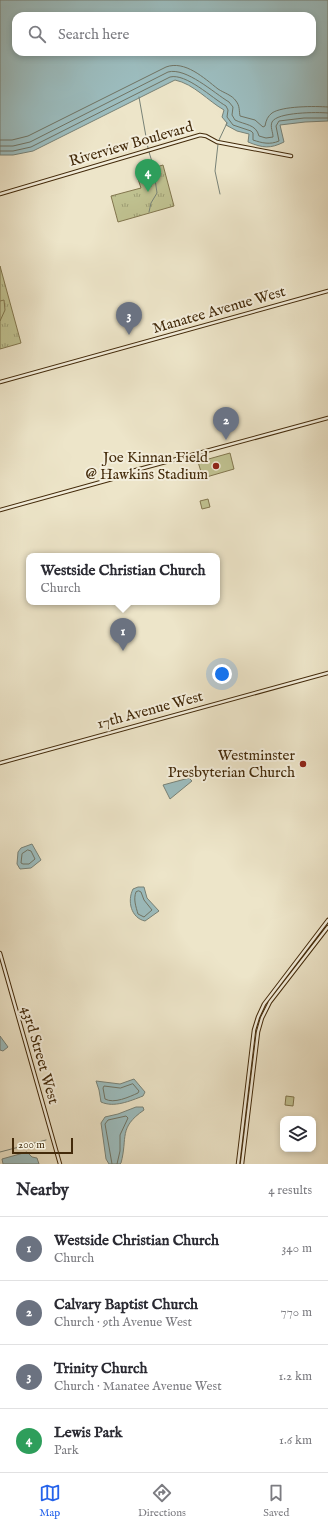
<!DOCTYPE html>
<meta charset="utf-8">
<style>
body{margin:0;font-family:"IM FELL English",serif;background:#f2f2f3;color:#2b2b33}
.controls{position:absolute;right:12px;bottom:12px;display:grid;overflow:hidden;border-radius:8px;box-shadow:0 2px 6px #0003}
.controls button{width:36px;height:36px;display:grid;place-items:center;padding:0;border:0;border-bottom:1px solid #e1e1e2;background:#fff;color:#2b2b33;font:20px sans-serif}
.scale{position:absolute;left:12px;bottom:10px;width:61px;box-sizing:border-box;padding-left:4px;border:2px solid #432a0a;border-top:0;font-size:11px;line-height:14px;white-space:nowrap;color:#432a0a;-webkit-text-stroke:3px #f3eedc;paint-order:stroke}
.you{position:absolute;left:222px;top:674px;width:14px;height:14px;margin:-10px;border:3px solid #fff;border-radius:50%;background:#1a73e8;box-shadow:0 0 0 6px #1a73e833}
.badge{display:grid;place-items:center;width:26px;height:26px;border-radius:50%;background:#2563eb;color:#fff;font-size:13px;font-weight:700}
.pin{position:absolute;translate:-50% -33px;filter:drop-shadow(0 1px 2px #0008)}
.pin::after{content:'';position:absolute;top:21px;width:14px;height:12px;background:inherit;clip-path:polygon(0 0,100% 0,50% 100%)}
.popup{position:absolute;left:26px;top:553px;width:194px;height:52px;box-sizing:border-box;display:grid;place-content:center;border-radius:8px;background:#fff;filter:drop-shadow(0 1px 3px #0005);font-size:13px;white-space:nowrap;color:#7c7c81}
.popup b{font-size:15px;color:#2b2b33}
.popup::after{content:'';position:absolute;left:50%;top:100%;margin-left:-8px;border:8px solid transparent;border-top-color:#fff}
.list{margin:0;padding:0;list-style:none}
h2{display:flex;justify-content:space-between;align-items:center;height:52px;margin:0;padding:0 16px;font-size:17px}
h2 small{font-size:13px;font-weight:400;color:#7c7c81}
.list li{display:grid;grid-template-columns:26px 1fr auto;gap:12px;align-items:center;box-sizing:border-box;height:64px;padding:0 16px;border-top:1px solid #e1e1e2}
.list b{display:block;font-size:15px;white-space:nowrap}
.list p{margin:0;font-size:13px;white-space:nowrap;color:#7c7c81}
.list em{font-size:13px;font-style:normal;color:#7c7c81}
.icon{flex:none;width:22px;height:22px;fill:none;stroke:currentColor;stroke-width:2;stroke-linecap:round;stroke-linejoin:round}
.map{position:relative;flex:none;width:328px;height:1164px;overflow:hidden}
.search{position:absolute;background:#fff;box-shadow:0 2px 6px #0003;left:12px;right:12px;top:12px;height:44px;display:flex;align-items:center;gap:10px;box-sizing:border-box;padding:0 14px;border-radius:12px;color:#7c7c81;font-size:15px}
.sheet{height:308px;background:#fff}
nav{display:flex;justify-content:space-around;align-items:center;box-sizing:border-box;height:56px;border-top:1px solid #e1e1e2;background:#fff;font-size:11px;color:#7c7c81}
nav a{display:grid;justify-items:center;gap:2px}
nav .on{color:#2563eb}
.map>svg:first-child{display:block}
</style>
<div class="map">
<svg width="328" height="1164" viewBox="0 0 328 1164">
<defs>
<pattern id="grass-tufts" width="24" height="20" patternUnits="userSpaceOnUse"><rect width="24" height="20" fill="#c0c291"/><path d="M3 7l-1-3M5 7V3M7 7l1-3M15 17l-1-3M17 17v-4M19 17l1-3" fill="none" stroke="#9e9e75"/></pattern>
</defs>
<rect width="100%" height="100%" fill="#ede5c9"/>
<filter id="stains"><feTurbulence type="fractalNoise" baseFrequency=".005" numOctaves="4"/><feColorMatrix values="0 0 0 0 .2 0 0 0 0 .09 0 0 0 0 .02 0 0 0 .5 -.17"/></filter>
<radialGradient id="worn" r=".72"><stop offset=".6" stop-color="#630" stop-opacity="0"/><stop offset="1" stop-color="#630" stop-opacity=".3"/></radialGradient>
<g fill="url(#grass-tufts)" stroke="#82764e">
<polygon points="163,165 174,206 118,222 111,196 141,188 136,173"/>
<polygon points="0,266 21,343 0,349"/>
</g>
<g fill="#c0c291" stroke="#82764e">
<polygon points="4,300 5,310 0,321 0,301"/>
<polygon points="230,453 234,469 203,478 198,462"/>
<polygon points="208,499 210,507 202,509 200,501"/>
<polygon points="286,1096 294,1097 293,1106 285,1105"/>
</g>
<g fill="#9cbdbf" stroke="#788277" fill-rule="evenodd">
<path d="M0,0H328V121L305,122L280,125L284,142C270,149 263,148 248,142L249,134L237,131L226,125L227,123L222,117L224,110C208,101 194,84 175,80L33,151L13,155H0ZM16,16H312V52H16Z"/>
<polygon points="189,778 192,781 170,799 163,785"/>
<polygon points="32,844 41,860 31,868 20,869 17,864 18,852 21,848"/>
<path d="M138,887H144L147,898L159,911L145,921C131,918 127,901 133,889Z"/>
<polygon points="0,1036 8,1047 3,1051 0,1050"/>
<path d="M134,1079L145,1092L143,1096C130,1101 114,1108 101,1102L99,1090L96,1081L120,1084Z"/>
<path d="M136,1107H143L144,1110C118,1128 128,1137 121,1163L120,1164H109L106,1159L101,1123L105,1117L118,1114Z"/>
<polygon points="27,1152 32,1157 37,1158 39,1164 3,1164 2,1159"/>
</g>
<g fill="none" stroke-linecap="round" stroke-linejoin="round">
<g stroke="#707464" stroke-width="1">
<path d="M0,140H12L28,136L166,67C185,60 204,78 218,89C224,93 232,95 236,101C240,106 239,111 240,116L255,120L263,127L265,126C266,120 268,116 272,113C282,106 315,106 328,107"/>
<path d="M0,146H13L30,142L168,72C186,67 214,93 229,102L233,107L232,115L235,120C245,125 256,124 259,136L266,138L273,137C273,132 270,127 272,122C277,112 317,112 328,113"/>
<path d="M0,151H13L31,147L170,77C186,73 212,98 226,106L228,110L227,117L233,125L251,131L253,133V140C262,143 270,145 279,141L276,126L279,121L304,118H328"/>
<polygon points="28,850 31,851 35,859 29,864 23,864 21,863 22,854"/>
<path d="M139,891L141,892L144,900L152,910L144,917L138,914C136,907 133,899 136,892Z"/>
<path d="M133,1084L139,1091L138,1093C129,1097 114,1104 105,1099L103,1088L104,1086L120,1088Z"/>
<polyline points="112,1164 105,1124 108,1120 126,1116 128,1118 120,1135 120,1151 117,1164"/>
</g>
<g stroke="#788277" stroke-width="1">
<polyline points="139,97 148,148"/>
<polyline points="219,140 227,123"/>
<polyline points="218,144 215,171 220,194"/>
<polyline points="149,212 151,203 157,193 153,165 149,152"/>
<polyline points="0,1152 46,1140"/>
</g>
<defs>
<g id="secondary">
<polyline points="0,194 200,135 206,136 217,142 291,156"/>
<polyline points="0,382 328,291"/>
<polyline points="0,510 112,479 125,473 328,418"/>
<polyline points="0,763 328,673"/>
<polyline points="0,953 60,1164"/>
<polyline points="238,1164 254,1030 258,1017 264,1004 328,920"/>
<polyline points="242,1164 258,1032 262,1018 270,1002 328,927"/>
</g>
</defs>
<use href="#secondary" stroke="#432a0a" stroke-width="4.5"/>
<use href="#secondary" stroke="#f3eedc" stroke-width="2.5"/>
</g>
<g fill="#8f2418" stroke="#f3eedc" stroke-width="1.5">
<circle cx="216" cy="466" r="4"/>
<circle cx="303" cy="764" r="4"/>
</g>
<g text-anchor="middle" dominant-baseline="central" stroke-width="4" stroke-linejoin="round" paint-order="stroke">
<g font-size="15" fill="#432a0a" stroke="#f3eedc">
<text transform="translate(131 144) rotate(-16)">Riverview Boulevard</text>
<text transform="translate(219 310) rotate(-16)">Manatee Avenue West</text>
<text transform="translate(150 710) rotate(-15)">17th Avenue West</text>
<text transform="translate(40 1055) rotate(74)">43rd Street West</text>
</g>
<g font-size="15" fill="#432a0a" stroke="#f3eedc" text-anchor="end">
<text x="208" y="457">Joe Kinnan Field<tspan x="208" dy="17">@ Hawkins Stadium</tspan></text>
<text x="295" y="755">Westminster<tspan x="295" dy="17">Presbyterian Church</tspan></text>
</g>
</g>
<rect width="100%" height="100%" filter="url(#stains)"/>
<rect width="100%" height="100%" fill="url(#worn)"/>
</svg>
<div class="controls">
<button><svg class="icon" aria-label="layers" viewBox="0 0 24 24"><path d="M12 4l9 5-9 5-9-5zM3 14l9 5 9-5"/></svg></button>
</div>
<div class="scale">200 m</div>
<div class="you"></div>
<div class="pin badge" style="left:123px;top:651px;background:#6b7280">1</div>
<div class="popup"><b>Westside Christian Church</b>Church</div>
<div class="pin badge" style="left:226px;top:440px;background:#6b7280">2</div>
<div class="pin badge" style="left:129px;top:335px;background:#6b7280">3</div>
<div class="pin badge" style="left:148px;top:192px;background:#2e9e5b">4</div>
<div class="search"><svg class="icon" aria-label="search" viewBox="0 0 24 24"><circle cx="10" cy="10" r="6"/><path d="M15 15l6 6"/></svg>Search here</div>
</div>
<section class="sheet">
<h2>Nearby<small>4 results</small></h2>
<ul class="list">
<li><span class="badge" style="background:#6b7280">1</span><div><b>Westside Christian Church</b><p>Church</p></div><em>340 m</em></li>
<li><span class="badge" style="background:#6b7280">2</span><div><b>Calvary Baptist Church</b><p>Church · 9th Avenue West</p></div><em>770 m</em></li>
<li><span class="badge" style="background:#6b7280">3</span><div><b>Trinity Church</b><p>Church · Manatee Avenue West</p></div><em>1.2 km</em></li>
<li><span class="badge" style="background:#2e9e5b">4</span><div><b>Lewis Park</b><p>Park</p></div><em>1.6 km</em></li>
</ul>
</section>
<nav>
<a class="on"><svg class="icon" aria-label="map" viewBox="0 0 24 24"><path d="M3 6l6-2 6 2 6-2v14l-6 2-6-2-6 2zM9 4v14M15 6v14"/></svg>Map</a>
<a><svg class="icon" aria-label="directions" viewBox="0 0 24 24"><path d="M12 3l9 9-9 9-9-9zM9 14v-3h6M13 9l2 2-2 2"/></svg>Directions</a>
<a><svg class="icon" aria-label="saved" viewBox="0 0 24 24"><path d="M7 4h10v16l-5-4-5 4z"/></svg>Saved</a>
</nav>
